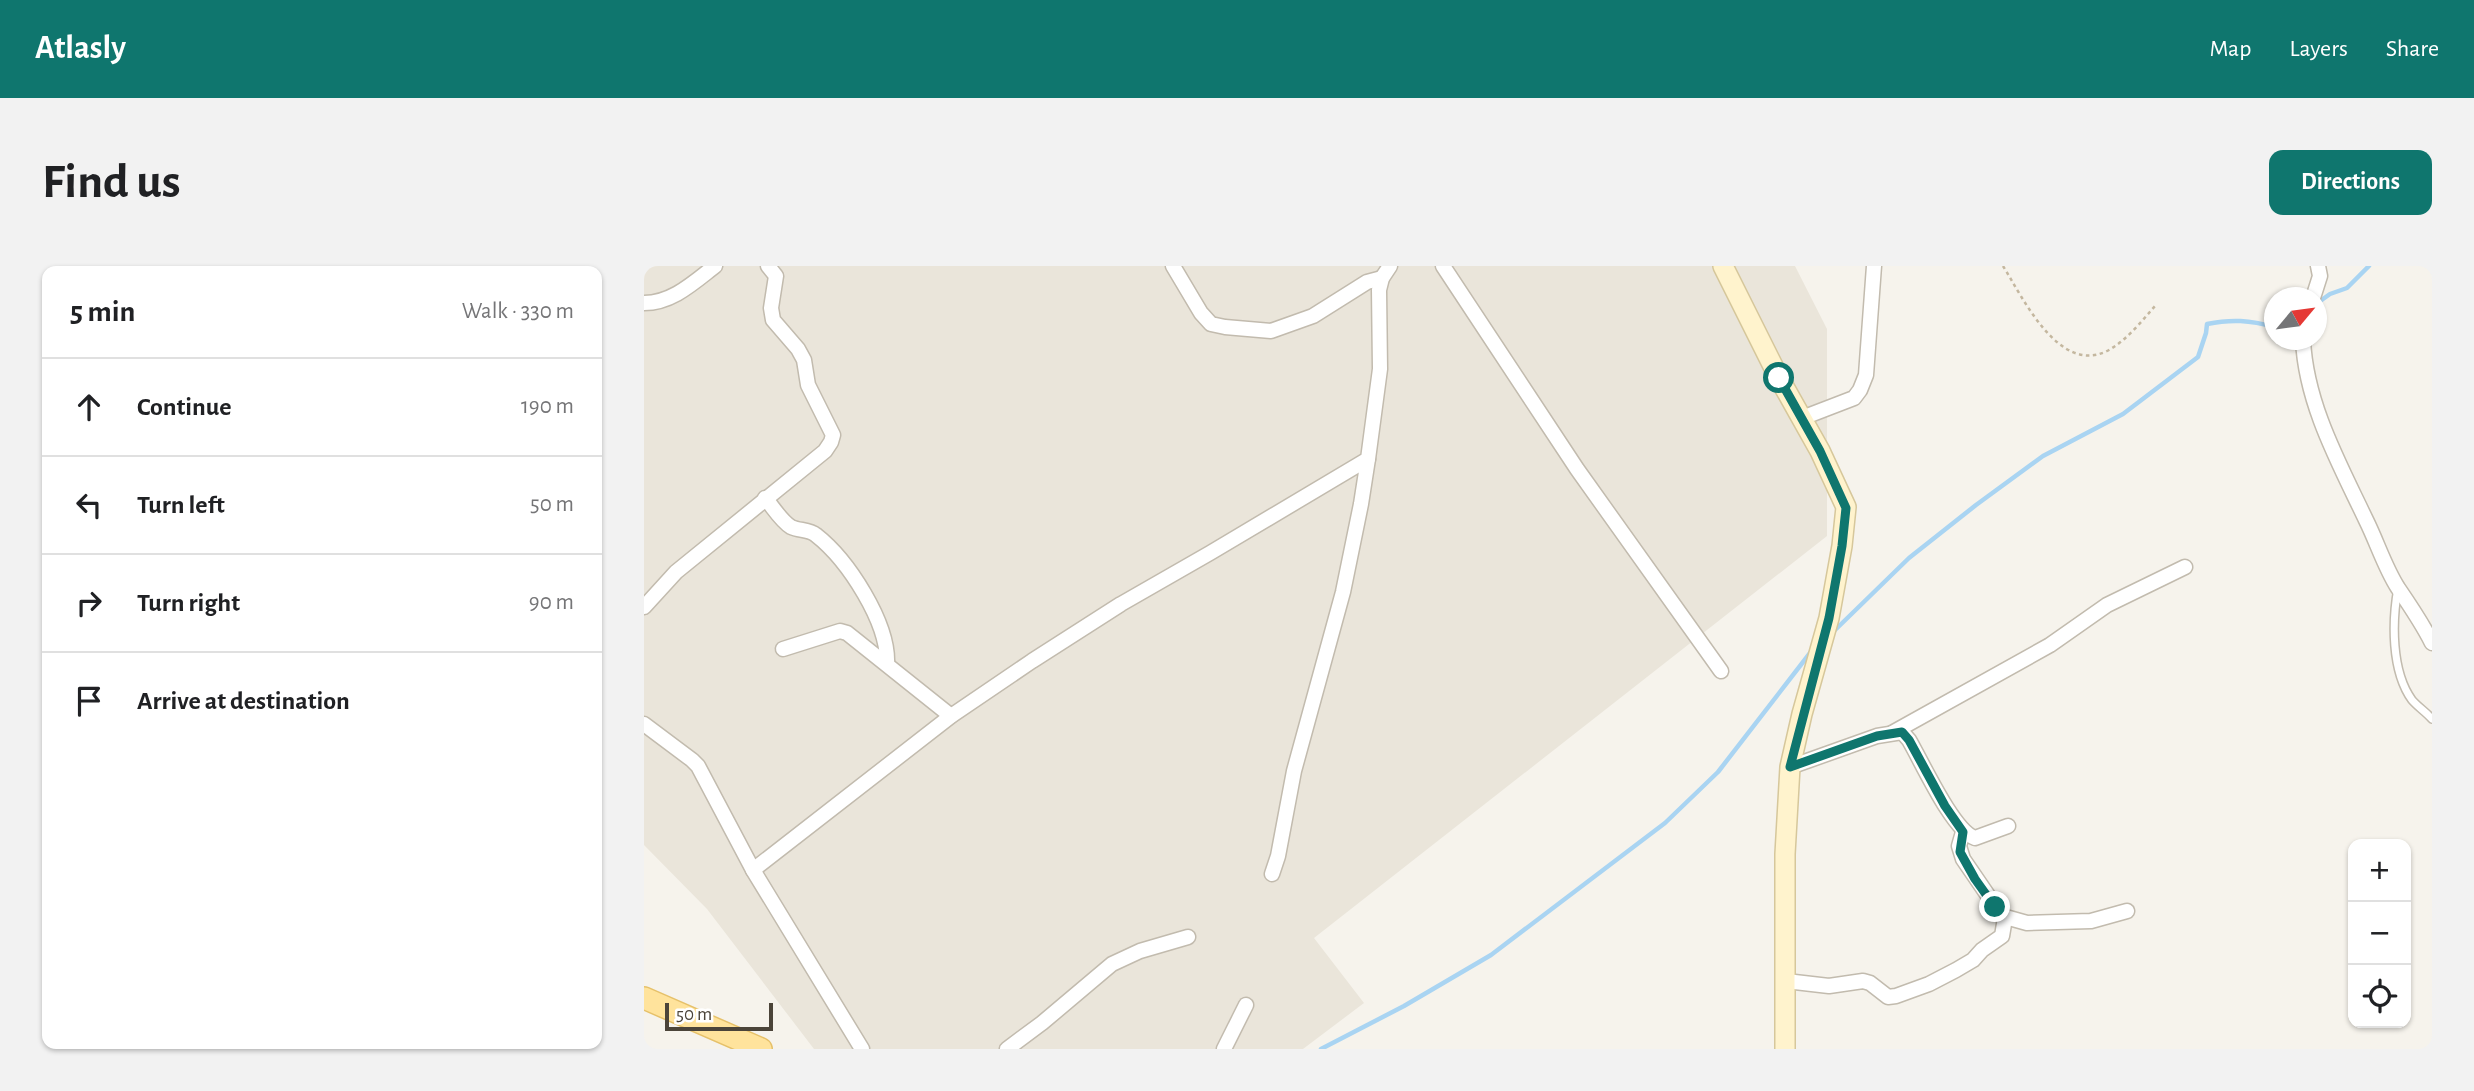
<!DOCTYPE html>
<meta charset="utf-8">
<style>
body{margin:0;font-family:"Alegreya Sans",sans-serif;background:#f2f2f2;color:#202124}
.controls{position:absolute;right:21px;bottom:21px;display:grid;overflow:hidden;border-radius:14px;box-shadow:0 2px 5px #0004}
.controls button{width:63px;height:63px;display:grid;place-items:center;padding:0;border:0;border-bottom:2px solid #e0e0e0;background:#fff;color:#202124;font:35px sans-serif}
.compass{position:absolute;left:1620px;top:21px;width:63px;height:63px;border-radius:50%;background:#fff;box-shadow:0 2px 5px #0004;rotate:61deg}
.scale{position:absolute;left:21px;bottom:18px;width:108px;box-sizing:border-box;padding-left:7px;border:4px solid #4b4439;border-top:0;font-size:19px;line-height:24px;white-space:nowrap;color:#4b4439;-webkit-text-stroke:5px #fff;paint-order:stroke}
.stop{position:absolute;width:21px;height:21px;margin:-16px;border:5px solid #0f766e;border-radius:50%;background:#fff}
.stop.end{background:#0f766e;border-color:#fff;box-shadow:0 2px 7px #0008}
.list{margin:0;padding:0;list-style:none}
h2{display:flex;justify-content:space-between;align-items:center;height:91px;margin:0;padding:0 28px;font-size:30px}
h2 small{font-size:23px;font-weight:400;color:#757577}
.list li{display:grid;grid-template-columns:46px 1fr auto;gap:21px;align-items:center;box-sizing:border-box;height:98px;padding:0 28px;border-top:2px solid #e0e0e0}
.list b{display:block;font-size:26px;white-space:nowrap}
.list em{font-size:23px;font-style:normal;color:#757577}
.icon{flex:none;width:38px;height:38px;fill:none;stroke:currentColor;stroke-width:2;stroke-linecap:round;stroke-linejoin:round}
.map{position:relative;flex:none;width:1788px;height:783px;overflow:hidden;border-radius:14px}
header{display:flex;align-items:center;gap:42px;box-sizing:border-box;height:98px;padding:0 35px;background:#0f766e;color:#fff}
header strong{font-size:33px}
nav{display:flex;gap:38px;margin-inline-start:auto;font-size:24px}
.intro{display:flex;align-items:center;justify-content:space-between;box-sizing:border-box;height:168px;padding:0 42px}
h1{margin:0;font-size:49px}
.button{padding:18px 32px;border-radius:14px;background:#0f766e;color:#fff;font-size:24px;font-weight:700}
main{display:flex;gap:42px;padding:0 42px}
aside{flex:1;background:#fff;border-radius:14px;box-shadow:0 2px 5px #0004}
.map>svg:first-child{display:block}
</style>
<header>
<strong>Atlasly</strong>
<nav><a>Map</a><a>Layers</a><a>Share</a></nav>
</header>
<div class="intro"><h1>Find us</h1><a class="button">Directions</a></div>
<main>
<aside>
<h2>5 min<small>Walk · 330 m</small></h2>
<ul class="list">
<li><svg class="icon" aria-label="ahead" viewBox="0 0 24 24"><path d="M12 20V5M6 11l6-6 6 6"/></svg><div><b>Continue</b></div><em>190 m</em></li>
<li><svg class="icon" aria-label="left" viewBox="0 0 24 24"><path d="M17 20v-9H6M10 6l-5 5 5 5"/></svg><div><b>Turn left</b></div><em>50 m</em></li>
<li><svg class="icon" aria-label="right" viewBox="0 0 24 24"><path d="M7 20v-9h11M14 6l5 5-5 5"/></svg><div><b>Turn right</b></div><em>90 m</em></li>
<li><svg class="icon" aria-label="arrive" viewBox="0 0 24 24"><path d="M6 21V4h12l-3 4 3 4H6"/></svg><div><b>Arrive at destination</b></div></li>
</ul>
</aside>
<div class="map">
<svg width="1788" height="783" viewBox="0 0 1788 783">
<rect width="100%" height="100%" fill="#f6f3ec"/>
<polygon fill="#eae5da" points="0,0 1151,0 1183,63 1183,270 670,672 720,737 659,783 170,783 63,643 0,579"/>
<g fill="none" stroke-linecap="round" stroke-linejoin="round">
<g stroke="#a9d4f2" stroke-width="4.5">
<polyline points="1672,38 1686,28 1703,22 1725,0"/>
<path d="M1189,366L1265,292L1332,239L1399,190L1479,148L1554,91L1562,67L1563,58C1587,53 1606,54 1630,61"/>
<polyline points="677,783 760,740 847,689 1021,557 1074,506 1166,387"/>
</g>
<defs>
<path id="lane" d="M1754,322C1748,355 1747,405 1768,434C1774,441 1782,446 1788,453"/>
<g id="street">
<polyline points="529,0 557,47 567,58 581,61 627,65 669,50 723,16 738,12"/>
<polyline points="799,0 933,203 1077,405"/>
<polyline points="1669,32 1676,10 1674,0"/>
<path d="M0,37C28,37 49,17 71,0"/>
<path d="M1659,74C1662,138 1695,197 1722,254C1733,276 1741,302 1754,322C1767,341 1778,357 1788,377"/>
<polyline points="1158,152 1210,132 1216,124 1222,109 1230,0"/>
<path d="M121,232C129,241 137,255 147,261C155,265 165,263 172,269C204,294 245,357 243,398"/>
<polyline points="0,341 32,306 181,185 187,176 189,169 164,119 160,94 154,83 129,54 127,42 132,10 124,0"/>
<polyline points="139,383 196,365 203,367 307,450"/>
<polyline points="0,458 48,494 54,500 109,604 218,783"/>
<polyline points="1248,467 1406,379 1463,339 1541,301"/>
<path d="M1146,501L1233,470L1258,466L1265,474C1278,496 1309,565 1331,572L1364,560"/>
<polyline points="1319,566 1315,580 1319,593 1358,650 1383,657 1447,655 1483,645"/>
<polyline points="109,604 307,450 388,395 477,338 566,287 724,193 736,103 735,24 738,12 746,0"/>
<polyline points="628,608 634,590 650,505 699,326 717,238 724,193"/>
<polyline points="1142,715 1185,720 1219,715 1226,717 1244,731 1252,730 1285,718 1312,704 1329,694 1338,684 1358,670 1361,652"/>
<polyline points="363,783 398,757 468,698 496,685 544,671"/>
<polyline points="580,783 602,739"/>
</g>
<polyline id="secondary" points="1079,0 1135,112 1176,185 1202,241 1198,280 1185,352 1158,448 1146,501 1141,588 1141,783"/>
<polyline id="primary" points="0,732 117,783"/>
</defs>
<use href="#lane" stroke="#c2bbae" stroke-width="10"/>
<use href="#street" stroke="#c2bbae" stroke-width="17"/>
<use href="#secondary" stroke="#d6c79b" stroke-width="22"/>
<use href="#primary" stroke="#e6c16a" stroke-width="24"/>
<path stroke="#c4b79f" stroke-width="2.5" stroke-dasharray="3.5 3.5" stroke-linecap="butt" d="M1359,0C1379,32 1415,109 1463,85C1482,75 1497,56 1511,40"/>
<use href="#lane" stroke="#fff" stroke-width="7"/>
<use href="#street" stroke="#fff" stroke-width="14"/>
<use href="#secondary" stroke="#fff3cd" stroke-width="19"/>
<use href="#primary" stroke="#ffe39c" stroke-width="21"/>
</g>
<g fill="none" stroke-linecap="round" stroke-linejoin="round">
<polyline stroke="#0f766e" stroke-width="9" points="1135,112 1176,185 1202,242 1198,280 1185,352 1146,501 1233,470 1258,466 1265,474 1301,540 1319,566 1316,586 1331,613 1351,641"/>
</g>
</svg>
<div class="controls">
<button>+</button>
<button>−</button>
<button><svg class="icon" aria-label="locate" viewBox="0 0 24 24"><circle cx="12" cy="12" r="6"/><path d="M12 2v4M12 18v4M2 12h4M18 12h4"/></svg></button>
</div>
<svg class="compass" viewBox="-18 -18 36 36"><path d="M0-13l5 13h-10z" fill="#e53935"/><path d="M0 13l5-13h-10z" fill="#757577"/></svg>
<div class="scale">50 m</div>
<div class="stop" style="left:1135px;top:112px"></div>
<div class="stop end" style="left:1351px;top:641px"></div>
</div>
</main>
